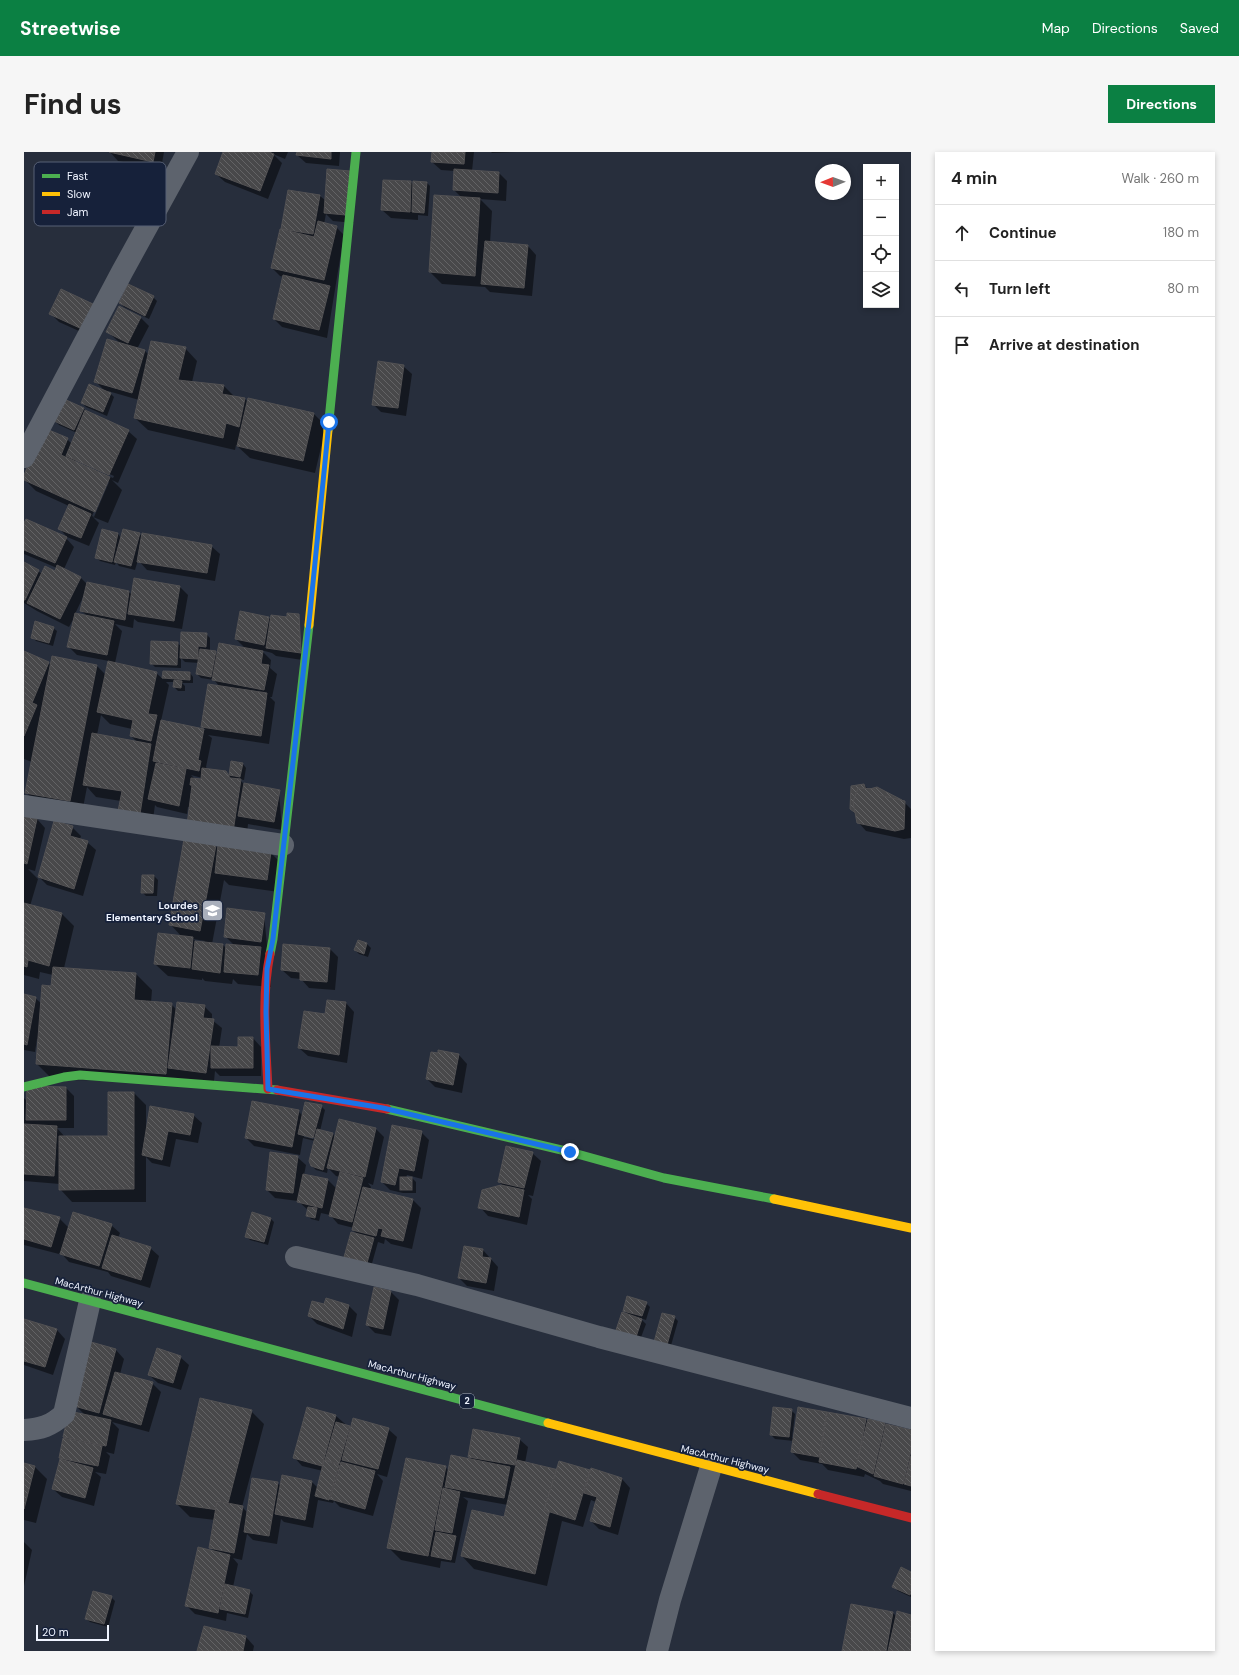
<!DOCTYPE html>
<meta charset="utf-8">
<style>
body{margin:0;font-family:"DM Sans",sans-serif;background:#f6f6f6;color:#222}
.controls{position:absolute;right:12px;top:12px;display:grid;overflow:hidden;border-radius:0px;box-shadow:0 2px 6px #0003}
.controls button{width:36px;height:36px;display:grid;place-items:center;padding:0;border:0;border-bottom:1px solid #e0e0e0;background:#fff;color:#222;font:20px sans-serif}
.compass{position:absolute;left:791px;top:12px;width:36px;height:36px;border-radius:50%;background:#fff;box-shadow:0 2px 6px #0003;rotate:269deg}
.scale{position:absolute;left:12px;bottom:10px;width:73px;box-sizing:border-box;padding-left:4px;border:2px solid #eff4ff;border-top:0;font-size:11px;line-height:14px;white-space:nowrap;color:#eff4ff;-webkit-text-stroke:3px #16213a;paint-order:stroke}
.stop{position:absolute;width:12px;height:12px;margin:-9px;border:3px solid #1a73e8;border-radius:50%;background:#fff}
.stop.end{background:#1a73e8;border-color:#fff;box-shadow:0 1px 4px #0008}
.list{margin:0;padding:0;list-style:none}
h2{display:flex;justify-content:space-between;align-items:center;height:52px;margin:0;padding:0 16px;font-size:17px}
h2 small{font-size:13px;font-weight:400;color:#767676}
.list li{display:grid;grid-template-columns:26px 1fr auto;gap:12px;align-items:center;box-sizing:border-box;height:56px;padding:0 16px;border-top:1px solid #e0e0e0}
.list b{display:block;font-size:15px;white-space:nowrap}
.list em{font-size:13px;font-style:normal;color:#767676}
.icon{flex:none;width:22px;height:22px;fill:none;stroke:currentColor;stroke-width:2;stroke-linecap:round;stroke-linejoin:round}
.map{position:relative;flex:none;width:887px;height:1499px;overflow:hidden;border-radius:0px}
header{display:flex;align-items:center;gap:24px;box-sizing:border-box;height:56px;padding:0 20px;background:#0b8043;color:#fff}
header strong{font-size:19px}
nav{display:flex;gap:22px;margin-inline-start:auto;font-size:14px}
.intro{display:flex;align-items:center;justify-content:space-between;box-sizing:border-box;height:96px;padding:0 24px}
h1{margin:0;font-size:28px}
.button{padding:10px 18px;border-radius:0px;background:#0b8043;color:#fff;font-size:14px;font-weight:700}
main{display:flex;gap:24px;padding:0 24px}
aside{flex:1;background:#fff;border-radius:0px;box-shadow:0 2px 6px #0003}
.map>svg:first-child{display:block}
</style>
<header>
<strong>Streetwise</strong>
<nav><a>Map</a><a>Directions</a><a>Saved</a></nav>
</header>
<div class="intro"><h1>Find us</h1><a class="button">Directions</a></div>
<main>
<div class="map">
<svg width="887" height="1499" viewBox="0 0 887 1499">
<defs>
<pattern id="building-back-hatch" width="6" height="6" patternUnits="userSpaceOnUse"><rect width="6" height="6" fill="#48484a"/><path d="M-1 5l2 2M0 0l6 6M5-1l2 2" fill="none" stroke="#636365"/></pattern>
</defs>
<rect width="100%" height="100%" fill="#272e3c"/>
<g fill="#0007" fill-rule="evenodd">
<polygon points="86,0 140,0 137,17 94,9"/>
<polygon points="200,0 264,0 261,7 249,2 258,11 244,47 201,30 192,22"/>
<polygon points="274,0 316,0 315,14 282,11 273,3"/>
<polygon points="409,0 450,0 448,19 475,21 483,29 482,49 456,47 468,59 466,91 504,94 512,103 508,144 466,140 461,135 418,132 406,120 438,46 430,38 431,19 417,18 408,10"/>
<polygon points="467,0 492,0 468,1"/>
<polygon points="387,30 390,34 402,30 406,34 404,64 394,63 394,68 367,66 358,58"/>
<polygon points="296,44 330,71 309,69 302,62 300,72 312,75 320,83 303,186 258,175 250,167 260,125 256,124 248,116 262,80 258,76"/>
<polygon points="37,139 66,184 35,170 27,162"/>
<polygon points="129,145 133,149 125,167 100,155 96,151"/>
<polygon points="117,166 125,174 113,197 121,199 125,203 161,196 173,209 168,230 200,234 212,246 221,247 224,250 289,261 302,274 291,321 226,306 212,293 211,298 124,278 111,266 115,248 84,239 90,245 83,264 62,255 58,251 81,239 71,229 96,191 84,180"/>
<polygon points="379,214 388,222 382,264 357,260 349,252"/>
<path d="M59,256L63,260L104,279L113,287L94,331L88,328L98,338L84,371L69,365L75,371L65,394L43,385L35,376L45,354L12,339L0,327V325L43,287L48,292L53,281L35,273L31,269ZM52,307L90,324L89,326L52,310ZM83,330H85L70,365L68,364Z"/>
<path d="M0,373L42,386L50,395L40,417L56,425L63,432L64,431L105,440L108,443L156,435L164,443L158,477L114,470L110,467L109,476L91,472L98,479L91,511L132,521L139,527L140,520L166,521L169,525V531H158L161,534V539H154L150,535V530H142L145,533L137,569L182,578L178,575L196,535L190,528L177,526L173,522L175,511L161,510L157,506V516L131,515L127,511L153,491L157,494L182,482L186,486V499L191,500L194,503L222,497L212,487L245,466L285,509L252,504L248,501L237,498L247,508L246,516L253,522L248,545H246L251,550L245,592L184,583L188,586L182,615L184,618L201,620L205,624L208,610L219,612L222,616L220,628L215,627L220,632L255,639L258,678L224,672L222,692L166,655H164L163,662L133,655L131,653L128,674L97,649L72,645L63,635L58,661L14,653L2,640L8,610L0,607V500L27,513H72L82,523L85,509L53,503L44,494L51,464L45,475L13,459L0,451V412L14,419L18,422L31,421L33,416L0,402ZM60,443L57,458L64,465L51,462ZM77,563L86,572L108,577L107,584L113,590L73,583ZM167,623L178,626V628L170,626Z"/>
<polygon points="79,379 94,382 97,386 115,382 119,385 187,394 196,402 191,429 123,418 114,408 111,418 95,414 92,410 91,413 76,409 72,405"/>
<polygon points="29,476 33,479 29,494 12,489 8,485"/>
<polygon points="840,633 844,637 880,650 887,657 887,686 880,687 842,679 834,670 832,663 827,657"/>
<polygon points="0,665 13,667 21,676 11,719 4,717 14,727 6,754 38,762 50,774 40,816 112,822 128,838 127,851 147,852 153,858 180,854 188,862 188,868 198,876 195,896 215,896 229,886 237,895 237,924 196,924 191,919 190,929 29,928 13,912 15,887 13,887 11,900 0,898 0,843 11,846 18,852 28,835 29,823 16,820 15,827 0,823"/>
<polygon points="48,675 57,684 56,687 63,690 72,698 59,744 23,733 15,725"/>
<path d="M191,694L195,697L246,700L259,713L255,740L205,733L200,728L188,792L199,793L203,797L210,793L201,784L240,762L247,835L214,832L209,827L208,832L181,829L178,826V828L144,824L131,812L158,785L146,772ZM169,787L181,789L180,791L172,790Z"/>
<polygon points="130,724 134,728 133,744 122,744 118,740"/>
<polygon points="343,792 347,796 344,805 335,802 331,798"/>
<polygon points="306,797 314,805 311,838 285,836 277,827 267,826 258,818"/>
<polygon points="322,851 330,860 323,911 284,904 275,896 301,863"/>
<polygon points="435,903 443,912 438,941 411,935 403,927"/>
<polygon points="4,935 42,936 50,944 50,976 33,976 41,985 85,985 110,941 122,953 122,979 169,963 178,971 174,991 152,987 146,1015 128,1011 122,1005 122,1050 48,1050 36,1037 36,1032 0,1029 0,946 3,949"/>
<path d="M297,954L301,958L296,979L309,982L311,985L352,977L360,985L349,1033L344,1031L347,1035L346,1038L389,1048L397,1056L388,1097L367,1092L361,1087L360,1092L354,1090L347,1115L325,1108L334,1083L329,1078L330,1076L314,1072L306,1063L297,1061L295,1069L287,1067L284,1063V1058L274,1049L251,1046L243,1038L273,1005L282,1013L280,1023L304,1028L313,1037L316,1025L312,1024L304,1016L303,1021L292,1018L288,1014L291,989L279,986L276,1003L230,994L222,986L274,959L279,964ZM280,983L294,986V988L280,985Z"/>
<polygon points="397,980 405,988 398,1027 383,1023 382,1026 388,1026 392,1030 392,1041 379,1041 366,1038 358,1030"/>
<polygon points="508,1001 517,1009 509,1044 504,1043 508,1047 503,1073 464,1064 456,1055 479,1034 475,1030"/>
<polygon points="0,1057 35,1066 45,1076 87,1073 96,1081 94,1086 126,1096 135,1104 126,1136 87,1124 84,1120 45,1110 36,1100 35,1102 0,1093"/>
<polygon points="246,1066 250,1070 244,1093 226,1088 222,1084"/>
<polygon points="459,1098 474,1115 470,1139 443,1134 435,1126"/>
<polygon points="351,1136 367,1140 375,1148 367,1184 351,1181 343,1173"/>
<polygon points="302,1147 325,1154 333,1162 328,1185 293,1172 285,1164 300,1154"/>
<polygon points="622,1151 626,1155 622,1168 616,1166 622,1172 616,1188 597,1181 606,1164 600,1158"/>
<polygon points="650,1165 654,1169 646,1197 635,1193"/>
<polygon points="0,1168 33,1178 41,1187 29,1223 0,1213"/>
<polygon points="92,1198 100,1207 96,1222 128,1231 137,1240 125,1280 88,1270 95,1277 90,1302 82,1300 86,1304 82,1322 71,1320 77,1325 70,1354 38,1345 29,1337 40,1309 36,1306 44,1288 40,1285 61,1263 51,1253"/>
<polygon points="156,1205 165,1213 157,1238 134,1231 125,1223"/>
<polygon points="775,1256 842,1268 844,1270 861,1272 863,1274 887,1279 887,1339 859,1332 856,1329 841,1322 840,1325 804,1318 798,1312 776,1308 768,1300 770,1289 751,1287 747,1283 767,1258 771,1262 768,1286 770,1286"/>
<polygon points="227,1259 240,1272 218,1355 224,1361 253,1331 257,1334 288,1330 294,1336 299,1319 278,1314 270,1305 312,1264 327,1277 364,1277 373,1285 363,1325 353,1322 359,1329 349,1364 316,1355 310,1349 309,1351 294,1348 289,1376 260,1370 257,1367 253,1392 229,1388 223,1382 218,1408 209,1406 214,1412 209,1435 225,1439 229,1443 224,1466 203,1461 202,1469 171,1462 162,1453 191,1400 186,1395 191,1368 166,1365 153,1352"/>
<polygon points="495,1287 504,1295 501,1311 533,1318 536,1310 566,1319 567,1317 598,1327 606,1336 594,1383 575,1377 567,1369 572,1350 567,1348 559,1375 538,1369 523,1434 450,1417 438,1404 481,1367 484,1353 439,1345 444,1349 431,1411 417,1409 416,1416 377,1408 365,1396 421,1315 425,1319 449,1309 445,1304"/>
<polygon points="0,1312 11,1315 23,1327 12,1371 0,1368"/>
<polygon points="0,1390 8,1398 0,1434"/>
<polygon points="887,1421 887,1445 874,1439 870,1435"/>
<polygon points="87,1445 91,1449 84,1475 66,1470 62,1467"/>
<polygon points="828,1453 869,1461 873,1465 887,1464 887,1499 819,1499"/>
<polygon points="222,1485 230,1494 229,1499 175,1499"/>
</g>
<g fill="url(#building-back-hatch)" stroke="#525153">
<polygon points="85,0 131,0 129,10"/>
<polygon points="199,0 245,0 250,2 236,39 191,22"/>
<polygon points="273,0 307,0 307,7 272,3"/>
<polygon points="408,0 441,0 440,12 407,10"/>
<polygon points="303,17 326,19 322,63 300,61"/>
<polygon points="430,17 475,20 474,41 429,38"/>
<polygon points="359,28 387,29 386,60 357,58"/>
<polygon points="389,29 403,30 400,61 388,60"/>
<polygon points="264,38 296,43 289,82 257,77"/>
<polygon points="410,43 456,46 451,124 405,120"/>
<polygon points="294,69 313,74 300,128 247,116 256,77 290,85"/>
<polygon points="461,89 504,93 500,136 457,132"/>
<polygon points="259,123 306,134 295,178 249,167"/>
<polygon points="104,132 130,144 121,164 95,151"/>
<polygon points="37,137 69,152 58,177 25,162"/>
<polygon points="95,154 117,165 104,191 82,180"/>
<polygon points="83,187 121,198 108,241 70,230"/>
<polygon points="127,189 162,195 154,228 200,233 198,242 221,246 215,275 202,271 199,286 110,266"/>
<polygon points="354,209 380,213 374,256 348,253"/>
<polygon points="65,232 87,241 79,260 57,251"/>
<polygon points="224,246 290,261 279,309 213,294"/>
<polygon points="40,247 60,256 50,278 30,269"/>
<polygon points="61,258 105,278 85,323 42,304"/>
<polygon points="20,276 44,286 37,303 86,325 71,360 0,328 0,323"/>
<polygon points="45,352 67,362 57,386 34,377"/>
<polygon points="2,367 43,385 31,411 0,398 0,371"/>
<polygon points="78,377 94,381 88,410 71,406"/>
<polygon points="99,377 116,381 107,414 90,410"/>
<polygon points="118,381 188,393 183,421 113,410"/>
<polygon points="0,410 15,418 1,448 0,448"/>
<polygon points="33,413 57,425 36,467 3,451 21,414 31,419"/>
<polygon points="110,426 156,434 150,469 104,462"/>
<polygon points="63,430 105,439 101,468 56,459"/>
<polygon points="216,459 245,465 240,493 211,487"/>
<polygon points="51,461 90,469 83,503 43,495"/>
<polygon points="263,461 275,462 277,501 242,496 247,463 263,465"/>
<polygon points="11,469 30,475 25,491 7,486"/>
<polygon points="157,480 183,481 182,495 174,494 174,507 156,506"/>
<polygon points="127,489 154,490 153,513 126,512"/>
<polygon points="195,491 239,499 237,512 245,513 240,538 188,528"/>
<polygon points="176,497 192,499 187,525 172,522"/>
<polygon points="0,499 25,510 8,551 0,547"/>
<polygon points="28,504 73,513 46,649 1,641"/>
<polygon points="84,509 133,520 124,562 133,563 127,589 106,584 109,568 73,560"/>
<polygon points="139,519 166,520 166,528 138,526"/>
<polygon points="150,528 158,529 157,536 149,535"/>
<polygon points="184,532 243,541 237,584 177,575"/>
<polygon points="0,547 13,553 0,584"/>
<polygon points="137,568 180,577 174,608 177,609 175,619 129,609"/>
<polygon points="68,581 127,592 116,662 94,659 98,639 59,633"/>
<polygon points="207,609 219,611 216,625 205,623"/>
<polygon points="132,611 162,617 155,654 124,647"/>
<polygon points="178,616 202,619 206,626 217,627 209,680 163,673 168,633 166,633 167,626 177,627"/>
<polygon points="220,631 256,638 250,670 214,664"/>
<polygon points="840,632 842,638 853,635 878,648 876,669 863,673 837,665 826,657 827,634"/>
<polygon points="834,636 850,637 855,643 881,649 880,677 871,679 833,671 829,650"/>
<polygon points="0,664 13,667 3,712 0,711"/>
<polygon points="30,669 49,674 46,684 64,689 50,737 14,725"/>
<polygon points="160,687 192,693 176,779 145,773"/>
<polygon points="194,693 247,700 243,728 191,721"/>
<polygon points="118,723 130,723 129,741 117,741"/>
<polygon points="0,751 38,761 25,814 4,808 3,815 0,814"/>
<polygon points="203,756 241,761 237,790 200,785"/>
<polygon points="134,781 169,785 166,816 130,812"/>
<polygon points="334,788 343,791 340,802 330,798"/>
<polygon points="171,789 199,792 196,821 168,817"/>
<polygon points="202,792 237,795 234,823 200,820"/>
<polygon points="259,792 306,796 303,830 276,828 276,820 257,818"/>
<polygon points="29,815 112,821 110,848 148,851 142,922 12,912 18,833 27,834"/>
<polygon points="0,842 12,845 3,893 0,892"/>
<polygon points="303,848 322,850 315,903 274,896 280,859 301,862"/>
<polygon points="153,850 181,853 179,866 190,867 182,921 144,916"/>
<polygon points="214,885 229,885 229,916 187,916 187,894 214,895"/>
<polygon points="414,898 435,902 429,933 402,927 407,900 414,901"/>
<polygon points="3,934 42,935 42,968 2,968"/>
<polygon points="84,940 110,940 110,1037 35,1038 35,984 84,984"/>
<polygon points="228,949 275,958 268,995 221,986"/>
<polygon points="281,950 298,953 289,986 274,982"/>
<polygon points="126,954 170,962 166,983 144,979 138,1008 118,1003"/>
<polygon points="315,967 352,976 341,1025 303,1016"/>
<polygon points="0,972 33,974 30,1024 0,1022"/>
<polygon points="368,973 398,979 390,1019 375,1016 371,1033 357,1030"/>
<polygon points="293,977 309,981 299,1018 287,1014 285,1009"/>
<polygon points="482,994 509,1000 500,1036 474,1030"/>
<polygon points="246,1000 274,1004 269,1041 242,1038"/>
<polygon points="316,1020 339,1026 328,1070 305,1064"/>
<polygon points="279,1022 304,1027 298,1056 273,1050"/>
<rect x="376" y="1025" width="12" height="13"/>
<polygon points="477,1033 500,1038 495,1065 454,1056 458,1038"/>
<polygon points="339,1035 389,1047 379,1089 357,1084 359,1077 354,1076 352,1084 328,1078"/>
<polygon points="284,1055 293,1056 291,1066 282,1064"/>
<polygon points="0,1056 36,1065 27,1095 0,1087"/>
<polygon points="49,1060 88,1072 75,1114 36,1102"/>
<polygon points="228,1060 247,1066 240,1090 221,1085"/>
<polygon points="327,1080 350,1086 343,1111 320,1105"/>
<polygon points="88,1083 127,1095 117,1128 78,1116"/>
<polygon points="440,1094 459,1097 458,1105 467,1106 462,1131 434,1126"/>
<polygon points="350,1135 367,1139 359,1177 342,1173"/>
<polygon points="603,1144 623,1150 618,1164 599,1159"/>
<polygon points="302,1146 325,1153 319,1177 284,1164 288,1149 300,1152"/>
<polygon points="598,1160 618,1167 612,1185 592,1178"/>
<polygon points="638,1161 651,1164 643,1193 630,1190"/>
<polygon points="0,1167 33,1177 21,1215 0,1209"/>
<polygon points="67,1190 92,1197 75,1261 50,1254"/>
<polygon points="133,1196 157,1204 149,1231 124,1223"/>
<polygon points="91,1220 129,1230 117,1273 79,1262"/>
<polygon points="176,1246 228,1258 202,1359 152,1352"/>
<polygon points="283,1255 312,1263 298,1314 269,1306"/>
<polygon points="749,1255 768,1257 765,1285 746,1283"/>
<polygon points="774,1255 803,1260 795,1305 767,1300"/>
<polygon points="45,1259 87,1268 82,1294 39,1285"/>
<polygon points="803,1260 842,1267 832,1317 795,1310"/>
<polygon points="329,1266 365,1276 354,1317 318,1308"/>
<polygon points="844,1267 861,1271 849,1322 832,1314"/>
<polygon points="312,1270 326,1274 315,1312 301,1308"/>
<polygon points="862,1272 887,1278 887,1299 879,1332 850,1324"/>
<polygon points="449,1277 496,1286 491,1313 444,1305"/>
<polygon points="39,1286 78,1294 74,1314 35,1306"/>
<polygon points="427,1303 486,1315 480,1346 421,1335"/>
<polygon points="887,1304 887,1334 880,1332"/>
<polygon points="382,1306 422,1314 404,1404 363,1396"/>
<polygon points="36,1307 69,1316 61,1346 28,1337"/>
<polygon points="300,1308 315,1313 305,1348 291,1344"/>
<polygon points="493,1308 535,1318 511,1422 437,1404 448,1358 480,1365"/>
<polygon points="535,1309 566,1318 551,1368 520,1358"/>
<polygon points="317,1310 351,1319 341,1357 306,1347"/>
<polygon points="0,1311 11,1314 0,1357"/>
<polygon points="567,1316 598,1326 586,1375 566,1369 573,1345 560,1341"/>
<polygon points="258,1323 288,1329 281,1368 251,1362"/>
<polygon points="228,1326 254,1330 245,1384 220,1380"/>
<polygon points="419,1336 436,1340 428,1381 411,1378"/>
<polygon points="193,1349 219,1354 210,1401 185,1396"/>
<polygon points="412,1380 432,1384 427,1408 407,1404"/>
<polygon points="174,1395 206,1403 194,1461 161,1454"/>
<polygon points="877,1415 887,1420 887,1440 886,1443 868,1435"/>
<polygon points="201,1432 226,1438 221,1462 196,1457"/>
<polygon points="69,1439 88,1444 80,1472 61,1467"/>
<polygon points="827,1452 869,1460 862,1499 818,1499"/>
<polygon points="873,1459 887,1463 887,1499 864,1499"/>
<polygon points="180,1474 222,1484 219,1499 173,1499"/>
</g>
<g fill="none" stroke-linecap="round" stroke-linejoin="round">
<g stroke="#5d636d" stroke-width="22">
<polyline points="0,305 98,120 164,0"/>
<polyline points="0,654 259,693"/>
<polyline points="272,1105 393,1133 575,1185 887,1266"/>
<path d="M0,1278C17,1277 27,1274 40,1262L66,1149"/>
<polyline points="633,1499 646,1448 687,1315"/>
</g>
<g stroke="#4caf50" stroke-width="9">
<polyline points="304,278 332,0"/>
<polyline points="246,802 249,787 285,473"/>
<polyline points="0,935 40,925 56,923 253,938"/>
<polyline points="363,957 546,1000 640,1026 750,1047"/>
<polyline points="0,1131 524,1271"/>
</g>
<g stroke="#ffc107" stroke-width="9">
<polyline points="285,473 304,278"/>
<polyline points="750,1047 887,1076"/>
<polyline points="524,1271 794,1342"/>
</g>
<g stroke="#c62828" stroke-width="9">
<path d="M244,937C242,893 237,846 246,802"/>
<polyline points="253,938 363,957"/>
<polyline points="794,1342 887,1366"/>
</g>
</g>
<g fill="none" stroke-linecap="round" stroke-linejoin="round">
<polyline stroke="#1a73e8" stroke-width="5" points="305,270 286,461 249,787 243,817 242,860 244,937 359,956 546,1000"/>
</g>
<defs>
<symbol id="school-square" viewBox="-11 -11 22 22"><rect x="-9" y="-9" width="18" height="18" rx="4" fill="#a9afbb" stroke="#16213a"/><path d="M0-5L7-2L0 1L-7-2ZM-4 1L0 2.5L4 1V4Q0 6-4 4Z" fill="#fff"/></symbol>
</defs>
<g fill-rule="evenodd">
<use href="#school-square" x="176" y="746" width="25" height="25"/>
</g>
<g text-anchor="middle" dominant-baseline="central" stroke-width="3.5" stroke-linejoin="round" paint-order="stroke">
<rect fill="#16213a" stroke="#aeb5c4" stroke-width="1" x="436" y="1242" width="14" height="14" rx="3"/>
<g font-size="9" font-weight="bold" fill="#eff4ff">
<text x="443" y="1249">2</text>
</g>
<g font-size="10" font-weight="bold" fill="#eff4ff" stroke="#16213a" text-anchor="end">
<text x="174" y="753">Lourdes<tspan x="174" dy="12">Elementary School</tspan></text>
</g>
<g font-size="10" fill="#eff4ff" stroke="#16213a">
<text transform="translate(75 1140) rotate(15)">MacArthur Highway</text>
<text transform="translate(388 1223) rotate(15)">MacArthur Highway</text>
<text transform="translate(701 1307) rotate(14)">MacArthur Highway</text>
</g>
</g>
<rect x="10" y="10" width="132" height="64" rx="6" fill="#16213a" stroke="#576075" stroke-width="1"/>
<rect x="18" y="22" width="18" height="4" fill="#4caf50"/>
<rect x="18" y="40" width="18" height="4" fill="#ffc107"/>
<rect x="18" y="58" width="18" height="4" fill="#c62828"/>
<g font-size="11" fill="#eff4ff">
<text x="43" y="28">Fast</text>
<text x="43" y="46">Slow</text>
<text x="43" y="64">Jam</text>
</g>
</svg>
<div class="controls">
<button>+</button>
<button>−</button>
<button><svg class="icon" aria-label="locate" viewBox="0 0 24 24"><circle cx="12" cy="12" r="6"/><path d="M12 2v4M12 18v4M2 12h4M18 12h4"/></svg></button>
<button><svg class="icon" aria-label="layers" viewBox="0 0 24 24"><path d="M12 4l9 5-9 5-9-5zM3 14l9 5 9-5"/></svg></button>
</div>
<svg class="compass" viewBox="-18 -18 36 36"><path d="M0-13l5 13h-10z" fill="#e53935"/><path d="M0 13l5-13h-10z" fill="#767676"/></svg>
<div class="scale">20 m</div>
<div class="stop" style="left:305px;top:270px"></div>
<div class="stop end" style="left:546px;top:1000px"></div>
</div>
<aside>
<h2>4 min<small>Walk · 260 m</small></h2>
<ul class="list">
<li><svg class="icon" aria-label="ahead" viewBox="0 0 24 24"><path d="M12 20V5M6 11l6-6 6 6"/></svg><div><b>Continue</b></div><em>180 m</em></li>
<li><svg class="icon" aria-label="left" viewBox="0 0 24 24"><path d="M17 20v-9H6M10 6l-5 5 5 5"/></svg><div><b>Turn left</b></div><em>80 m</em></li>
<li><svg class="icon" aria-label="arrive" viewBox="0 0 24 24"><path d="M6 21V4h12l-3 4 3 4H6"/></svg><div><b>Arrive at destination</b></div></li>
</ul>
</aside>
</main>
